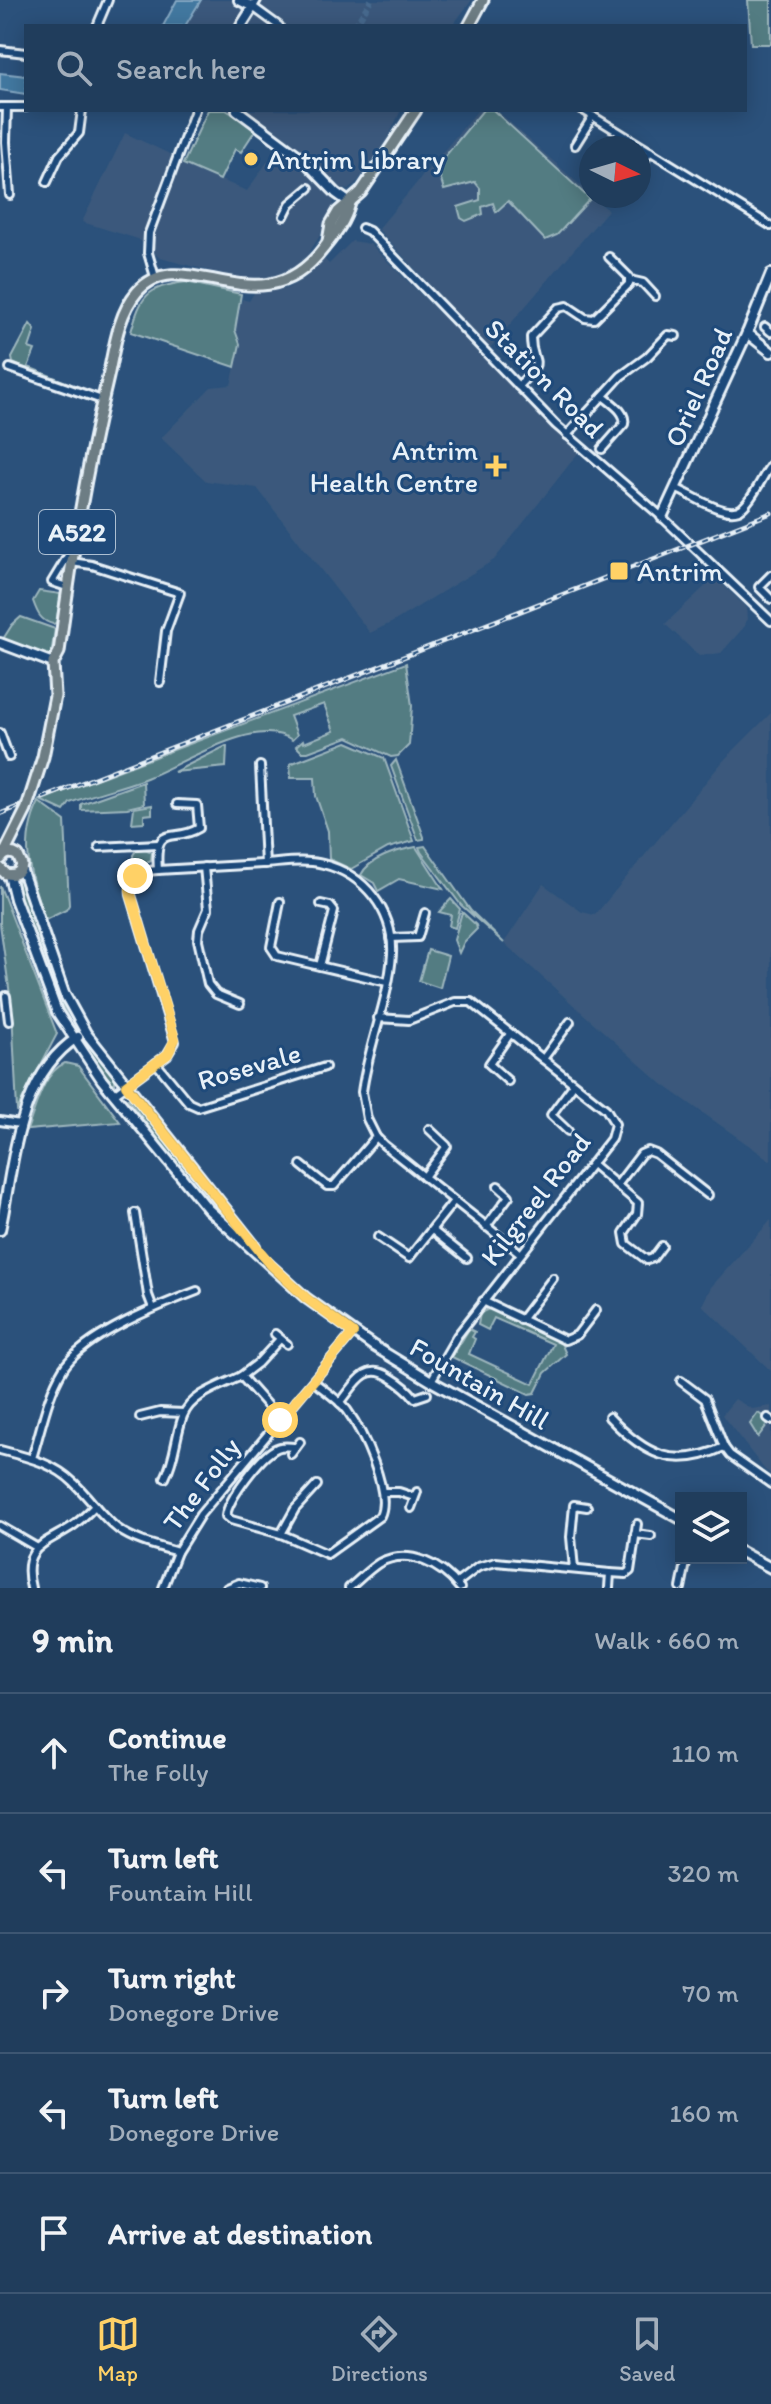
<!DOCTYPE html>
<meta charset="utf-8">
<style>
body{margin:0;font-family:Itim,sans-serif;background:#284462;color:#f1f3f6}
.controls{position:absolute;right:24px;bottom:24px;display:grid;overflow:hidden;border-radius:0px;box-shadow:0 4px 20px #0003}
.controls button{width:72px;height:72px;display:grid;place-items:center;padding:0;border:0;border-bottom:2px solid #3d5672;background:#203d5c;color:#f1f3f6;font:40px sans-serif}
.compass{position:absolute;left:579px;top:136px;width:72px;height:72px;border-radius:50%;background:#203d5c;box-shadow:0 4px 20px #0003;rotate:95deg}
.stop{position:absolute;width:24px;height:24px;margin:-18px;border:6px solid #ffd166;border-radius:50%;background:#fff}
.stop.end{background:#ffd166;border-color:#fff;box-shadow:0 2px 8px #0008}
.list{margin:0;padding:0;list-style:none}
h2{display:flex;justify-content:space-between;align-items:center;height:104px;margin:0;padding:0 32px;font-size:34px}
h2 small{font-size:26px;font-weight:400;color:#a2aebb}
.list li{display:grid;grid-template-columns:52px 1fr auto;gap:24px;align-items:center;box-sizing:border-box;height:120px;padding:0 32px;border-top:2px solid #3d5672}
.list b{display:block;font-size:30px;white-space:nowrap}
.list p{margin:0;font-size:26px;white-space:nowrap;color:#a2aebb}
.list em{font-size:26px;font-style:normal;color:#a2aebb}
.icon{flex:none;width:44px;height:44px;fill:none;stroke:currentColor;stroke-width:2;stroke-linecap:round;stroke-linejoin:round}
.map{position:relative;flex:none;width:771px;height:1588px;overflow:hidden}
.search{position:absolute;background:#203d5c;box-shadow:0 4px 20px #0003;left:24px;right:24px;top:24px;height:88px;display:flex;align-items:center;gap:20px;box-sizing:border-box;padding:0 28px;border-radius:0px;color:#a2aebb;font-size:30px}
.sheet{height:704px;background:#203d5c}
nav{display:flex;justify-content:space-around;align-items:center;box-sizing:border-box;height:112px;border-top:2px solid #3d5672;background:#203d5c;font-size:22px;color:#a2aebb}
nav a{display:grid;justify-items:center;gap:4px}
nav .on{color:#ffd166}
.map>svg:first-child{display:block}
</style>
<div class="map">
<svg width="771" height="1588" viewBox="0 0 771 1588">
<rect width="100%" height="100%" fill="#2b517b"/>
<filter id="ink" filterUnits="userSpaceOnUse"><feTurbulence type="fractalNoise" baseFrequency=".0125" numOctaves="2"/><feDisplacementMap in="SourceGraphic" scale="16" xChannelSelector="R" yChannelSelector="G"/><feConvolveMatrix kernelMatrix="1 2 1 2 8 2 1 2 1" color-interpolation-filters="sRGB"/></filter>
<g filter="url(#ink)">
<g fill="#3a597c">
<polygon points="191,0 472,0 452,26 179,26"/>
<polygon points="226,110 401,110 388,138 358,181 348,190 342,189 334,201 332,216 309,253 303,261 282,274 259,279 234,277 160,258 138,239 82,222 125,133 172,155 183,164 247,191 279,145"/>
<polygon points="478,110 496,110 608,210 489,349 378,229"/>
<polygon points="352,241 370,244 579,452 494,560 393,622 370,633 257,488 206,481 161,438 211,387 231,385 240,344 235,330 242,299 249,301 254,293 288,288 307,276 324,259 329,264"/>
<polygon points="715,577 746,607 747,619 745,626 721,653 699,656 665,624"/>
<polygon points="771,713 771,1161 662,1084 504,943 543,884 582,912 595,915 724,760"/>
<polygon points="771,1220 771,1371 702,1305 711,1287"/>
<polygon points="735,1399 752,1409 771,1406 771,1474 765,1470 722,1415"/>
</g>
<g fill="#527b82" stroke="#9db6bd" stroke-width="2">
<polygon points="748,0 771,0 771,44 751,44"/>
<polygon points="208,110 226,110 256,129 241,152 235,149 220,180 183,164"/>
<polygon points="483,110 493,110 590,199 557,235 545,240 508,201 496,212 493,203 482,207 483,214 466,221 461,218 458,207 480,200 480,188 475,182 444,190 437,166"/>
<path d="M186,282L241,294L235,330L240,344L235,367L131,332C141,296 146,287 186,282Z"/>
<polygon points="30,324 35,330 29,348 35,350 28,367 71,384 63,385 13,363 12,358"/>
<path d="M39,591L61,594L56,623L53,624C40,621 37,612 33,601Z"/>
<polygon points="21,617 55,629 51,655 46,657 3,639 12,625"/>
<path d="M406,663L412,706L409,745L398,756L391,757L348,737L308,752H302L296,746L303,740L304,743L334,731L324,704L290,716L297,735L292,740C255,714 179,767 141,780C118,788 93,794 70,803L64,811L40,800Z"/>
<polygon points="347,742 384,758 414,841 388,848 351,869 329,859 328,831 316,796 315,778 291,778 290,764"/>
<polygon points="227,746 226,767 174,772 226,746"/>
<polygon points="396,760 424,837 424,839 418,840 391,766"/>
<polygon points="143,782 144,804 127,808 81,810 81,804"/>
<path d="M39,802L65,821L69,905L66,910L45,920C31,878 18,844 39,802Z"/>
<polygon points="152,805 152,814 144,815 144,822 132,823 134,808"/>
<polygon points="425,846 471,911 504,943 461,905 421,852 419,847"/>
<path d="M416,847L443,889L399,879L378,891L374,883L361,875C369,858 398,850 416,847Z"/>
<polygon points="143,848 152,852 151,860 134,868 133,855 137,849"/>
<polygon points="17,879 20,880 53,985 73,1028 51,989 14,882"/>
<polygon points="0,886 57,1034 17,1110 12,1009 0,924"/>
<polygon points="451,899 460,909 455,928 449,926 451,915 439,912"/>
<polygon points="462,912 476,925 477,929 464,942 459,953 454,940"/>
<polygon points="428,950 448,956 440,988 419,981"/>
<polygon points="85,1045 89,1045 115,1078 115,1083 110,1083 84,1050"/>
<path d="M65,1063L78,1066L120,1122L27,1130C35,1110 43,1072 65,1063Z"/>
<polygon points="128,1099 131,1099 236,1232 194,1187"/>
<polygon points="491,1308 561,1343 566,1354 545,1373 535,1393 529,1394 452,1357 469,1329 475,1332 472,1337 475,1339 469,1354 533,1384 553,1344 494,1318 488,1330 478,1325 480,1313"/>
<polygon points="758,1413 770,1421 758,1437 750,1424"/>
</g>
<g fill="#4378a0" stroke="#85a8c3" stroke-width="2">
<polygon points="177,0 201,0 185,26 163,26"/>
<polygon points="0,73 26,76 26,94 0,90"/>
</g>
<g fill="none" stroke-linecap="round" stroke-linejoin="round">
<g stroke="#47698e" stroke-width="6" stroke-dasharray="6 3" stroke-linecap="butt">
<polyline points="355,26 371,0"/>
<polyline points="309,188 318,181"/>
</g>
<defs>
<g id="street">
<polyline points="257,0 253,7 279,26"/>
<polyline points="97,26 108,0"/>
<polyline points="0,50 26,53"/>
<polyline points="0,107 26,107"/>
<polyline points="7,107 6,142 10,195"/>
<polyline points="583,110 771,226"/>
<polyline points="575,145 593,116"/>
<polyline points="639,170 650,151"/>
<polyline points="47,182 59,156 79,133 82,110"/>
<polyline points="284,216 290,204 309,188"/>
<polyline points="362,228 369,231 556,425 662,517 771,621"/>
<polyline points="155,277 148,253 149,233 195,110"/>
<polyline points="630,280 643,283 655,296"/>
<polyline points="765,327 771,332"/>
<polyline points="10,368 102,400"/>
<path d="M518,386C548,357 531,367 531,337L558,308L567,306L585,318L594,319L629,284V277L609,257"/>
<polyline points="567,435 621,376 647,357 668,335 676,336"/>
<path d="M602,449L624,424C627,412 611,403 603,396"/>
<path d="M677,489C692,495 728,520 742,508C754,498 761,478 771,465"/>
<polyline points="71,562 92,565 180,593 166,631 160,682"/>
<polyline points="771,575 759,587 771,599"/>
<polyline points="67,587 52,582 72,549"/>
<polyline points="0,733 9,757"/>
<polyline points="260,766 265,864"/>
<polyline points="99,847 158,844"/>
<polyline points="204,867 208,909 199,930 198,940 208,984 216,994 240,1004"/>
<path d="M158,870C154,821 173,844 199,828L197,805L177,804"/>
<polyline points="280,902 271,947 277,956 387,982"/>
<polyline points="391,938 418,937 425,913"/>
<polyline points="320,966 334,911 330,906 321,904"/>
<polyline points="6,996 9,1021"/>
<polyline points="378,1018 409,1020 455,1002 471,1002 606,1109 615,1124 611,1139 457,1336 431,1381"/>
<polyline points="543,1059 570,1022"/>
<polyline points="156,1063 189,1103 198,1107 325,1067"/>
<polyline points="508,1081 489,1064 510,1034"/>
<path d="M114,1094L167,1055L175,1042L131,895C129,876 141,871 158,870C193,868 227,866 262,864C282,863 303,859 323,864C364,874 394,911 392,954C389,1000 368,1046 362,1092L367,1119L376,1137L384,1145L520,1253"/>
<polyline points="0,1121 20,1124"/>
<polyline points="568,1131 551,1115 574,1084"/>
<polyline points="592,1164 638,1203 637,1214 624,1233 626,1244 647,1260 653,1258 662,1246"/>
<polyline points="301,1165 327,1186 334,1186 376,1137"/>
<polyline points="424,1177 447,1146 429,1129"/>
<polyline points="618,1184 641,1154 648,1151 656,1154 708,1195"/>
<polyline points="135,1213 148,1295 153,1308"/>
<polyline points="486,1227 509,1196 498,1186"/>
<polyline points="432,1230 467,1258"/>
<polyline points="378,1237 409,1258 454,1201"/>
<polyline points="483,1301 565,1340 577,1335 596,1310"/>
<polyline points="521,1320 553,1278"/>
<polyline points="275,1334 287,1344"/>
<polyline points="241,1376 258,1363 280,1339"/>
<polyline points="681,1381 705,1399 724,1447 730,1455 771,1484"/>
<path d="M340,1403C355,1385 365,1361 390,1377C400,1383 408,1389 415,1398L427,1394"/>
<polyline points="140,1417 160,1412 184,1413"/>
<path d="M609,1417C645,1455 674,1470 724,1447"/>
<polyline points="768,1418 771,1420"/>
<path d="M296,1447C290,1447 283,1445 277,1448C261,1455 228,1499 226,1516L231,1520L281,1534L327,1554L380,1516C392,1492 362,1431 347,1410C338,1399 324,1390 313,1381"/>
<path d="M0,1450C27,1457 54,1463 74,1483C90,1498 101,1516 118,1529C135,1541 157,1546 177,1552"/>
<polyline points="291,1454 300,1442"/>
<path d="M32,1458C41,1430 47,1395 63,1369C84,1335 160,1305 197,1291"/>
<path d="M165,1478C176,1456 175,1437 183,1416C191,1394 223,1385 241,1376L280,1420"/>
<polyline points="383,1492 399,1492 414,1497"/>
<polyline points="411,1508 417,1492"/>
<polyline points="0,1526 36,1547"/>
<polyline points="281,1534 295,1509 317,1485"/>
<polyline points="635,1534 651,1536"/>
<polyline points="574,1569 571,1537 574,1505 587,1507"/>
<polyline points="610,1573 626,1574 630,1571 637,1524"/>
<polyline points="457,1583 478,1567 496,1562 610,1573 609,1588"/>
<path d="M31,1588C21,1547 43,1545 71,1527C80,1521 88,1513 95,1506"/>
<polyline points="163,1588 177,1552 200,1515 353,1333"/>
<polyline points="227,1588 239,1583 260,1588"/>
<path d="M349,1588C359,1580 368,1570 379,1563C409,1547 442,1565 460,1588"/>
<polyline points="681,1588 687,1558"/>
</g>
<g id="secondary">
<polyline points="239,0 253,7 241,26"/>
<polyline points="237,110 303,159 336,193 350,203"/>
<polyline points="747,333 771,352"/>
<polyline points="662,517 747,333 771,274"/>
<polyline points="0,643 53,663"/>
<polyline points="21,868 64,993 86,1033 255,1246"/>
<polyline points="9,875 15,899 57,1012 102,1080 208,1209 306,1298 372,1345 431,1381 681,1519"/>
<path d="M0,1230C14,1166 16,1077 78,1037"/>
<polyline points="741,1552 771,1568"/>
</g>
<g id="primary">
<polyline points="469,26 483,0"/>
<polyline points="328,241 331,224 338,212 361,192 416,110"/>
<path d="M3,856L26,810L43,757L55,696L53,663L59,652C71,560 86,468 108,377C114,350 118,314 137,292C183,239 260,332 323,249C335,234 345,222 350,203"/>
<path d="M0,868L6,874C14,876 20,873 22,865L18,856C12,852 5,852 1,859"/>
</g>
</defs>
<use href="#street" stroke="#e8f1f8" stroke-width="12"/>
<use href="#secondary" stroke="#e8f1f8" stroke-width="14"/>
<use href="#primary" stroke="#e8f1f8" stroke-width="15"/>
<use href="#street" stroke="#1f4a7a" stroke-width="6"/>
<use href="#secondary" stroke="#1f4a7a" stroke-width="8"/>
<use href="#primary" stroke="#6d7d84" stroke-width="9"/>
<defs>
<g id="rail">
<polyline points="43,798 771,513"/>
<polyline points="0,814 20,806"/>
</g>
</defs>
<use href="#rail" stroke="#e8f1f8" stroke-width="5"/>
<use href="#rail" stroke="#1f4a7a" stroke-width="2" stroke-dasharray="6" stroke-linecap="butt"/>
</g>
</g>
<g fill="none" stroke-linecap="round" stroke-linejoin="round" filter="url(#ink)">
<polyline stroke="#ffd166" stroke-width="10" points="135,876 130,889 131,895 175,1039 168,1054 126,1085 271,1265 306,1298 353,1333 280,1420"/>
</g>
<g fill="#ffd166" stroke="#1f4a7a" stroke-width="3">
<circle cx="251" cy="159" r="8"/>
<path d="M492 454h8v8h8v8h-8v8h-8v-8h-8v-8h8z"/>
<rect x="609" y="561" width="20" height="20" rx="4"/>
</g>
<g text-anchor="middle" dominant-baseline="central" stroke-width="6" stroke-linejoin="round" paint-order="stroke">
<rect fill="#1f4a7a" stroke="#acbfd2" stroke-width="2" x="39" y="510" width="76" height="44" rx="6"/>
<g font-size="26" font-weight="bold" fill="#e8f1f8">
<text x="77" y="532">A522</text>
</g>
<g font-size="28" fill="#e8f1f8" stroke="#1f4a7a" text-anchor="start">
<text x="267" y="159">Antrim Library</text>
<text x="478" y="450" text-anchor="end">Antrim<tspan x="478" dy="32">Health Centre</tspan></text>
<text x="637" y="571">Antrim</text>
</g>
<g font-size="28" fill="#e8f1f8" stroke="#1f4a7a">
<text transform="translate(545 378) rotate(45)">Station Road</text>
<text transform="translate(698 387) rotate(-66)">Oriel Road</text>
<text transform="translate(249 1066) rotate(-16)">Rosevale</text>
<text transform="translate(535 1199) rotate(-52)">Kilgreel Road</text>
<text transform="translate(480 1383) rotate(30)">Fountain Hill</text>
<text transform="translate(201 1484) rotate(-53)">The Folly</text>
</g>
</g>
</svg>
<div class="controls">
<button><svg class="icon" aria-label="layers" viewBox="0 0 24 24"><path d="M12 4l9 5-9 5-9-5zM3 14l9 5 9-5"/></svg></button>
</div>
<svg class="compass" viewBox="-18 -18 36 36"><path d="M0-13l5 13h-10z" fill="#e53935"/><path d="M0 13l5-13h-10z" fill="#a2aebb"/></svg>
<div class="stop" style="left:280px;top:1420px"></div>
<div class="stop end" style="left:135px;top:876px"></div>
<div class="search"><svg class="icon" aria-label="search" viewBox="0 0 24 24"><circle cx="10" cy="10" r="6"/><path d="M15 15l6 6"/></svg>Search here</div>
</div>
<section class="sheet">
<h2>9 min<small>Walk · 660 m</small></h2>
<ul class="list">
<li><svg class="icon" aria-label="ahead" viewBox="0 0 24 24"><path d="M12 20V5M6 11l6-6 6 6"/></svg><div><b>Continue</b><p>The Folly</p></div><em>110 m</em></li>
<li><svg class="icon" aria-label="left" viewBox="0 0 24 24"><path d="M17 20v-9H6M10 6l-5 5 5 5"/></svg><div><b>Turn left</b><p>Fountain Hill</p></div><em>320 m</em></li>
<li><svg class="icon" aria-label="right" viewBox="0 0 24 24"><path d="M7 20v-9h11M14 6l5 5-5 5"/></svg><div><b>Turn right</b><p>Donegore Drive</p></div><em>70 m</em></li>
<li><svg class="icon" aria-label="left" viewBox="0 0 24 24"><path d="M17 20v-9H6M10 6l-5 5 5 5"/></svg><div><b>Turn left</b><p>Donegore Drive</p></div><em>160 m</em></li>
<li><svg class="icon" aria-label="arrive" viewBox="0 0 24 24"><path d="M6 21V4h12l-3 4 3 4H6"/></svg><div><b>Arrive at destination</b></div></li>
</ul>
</section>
<nav>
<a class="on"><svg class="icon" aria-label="map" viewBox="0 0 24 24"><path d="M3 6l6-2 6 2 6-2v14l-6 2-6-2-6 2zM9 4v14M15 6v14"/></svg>Map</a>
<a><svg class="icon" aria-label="directions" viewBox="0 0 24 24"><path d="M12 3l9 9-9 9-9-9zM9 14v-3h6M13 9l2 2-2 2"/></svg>Directions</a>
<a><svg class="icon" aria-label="saved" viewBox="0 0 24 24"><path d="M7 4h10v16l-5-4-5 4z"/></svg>Saved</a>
</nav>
